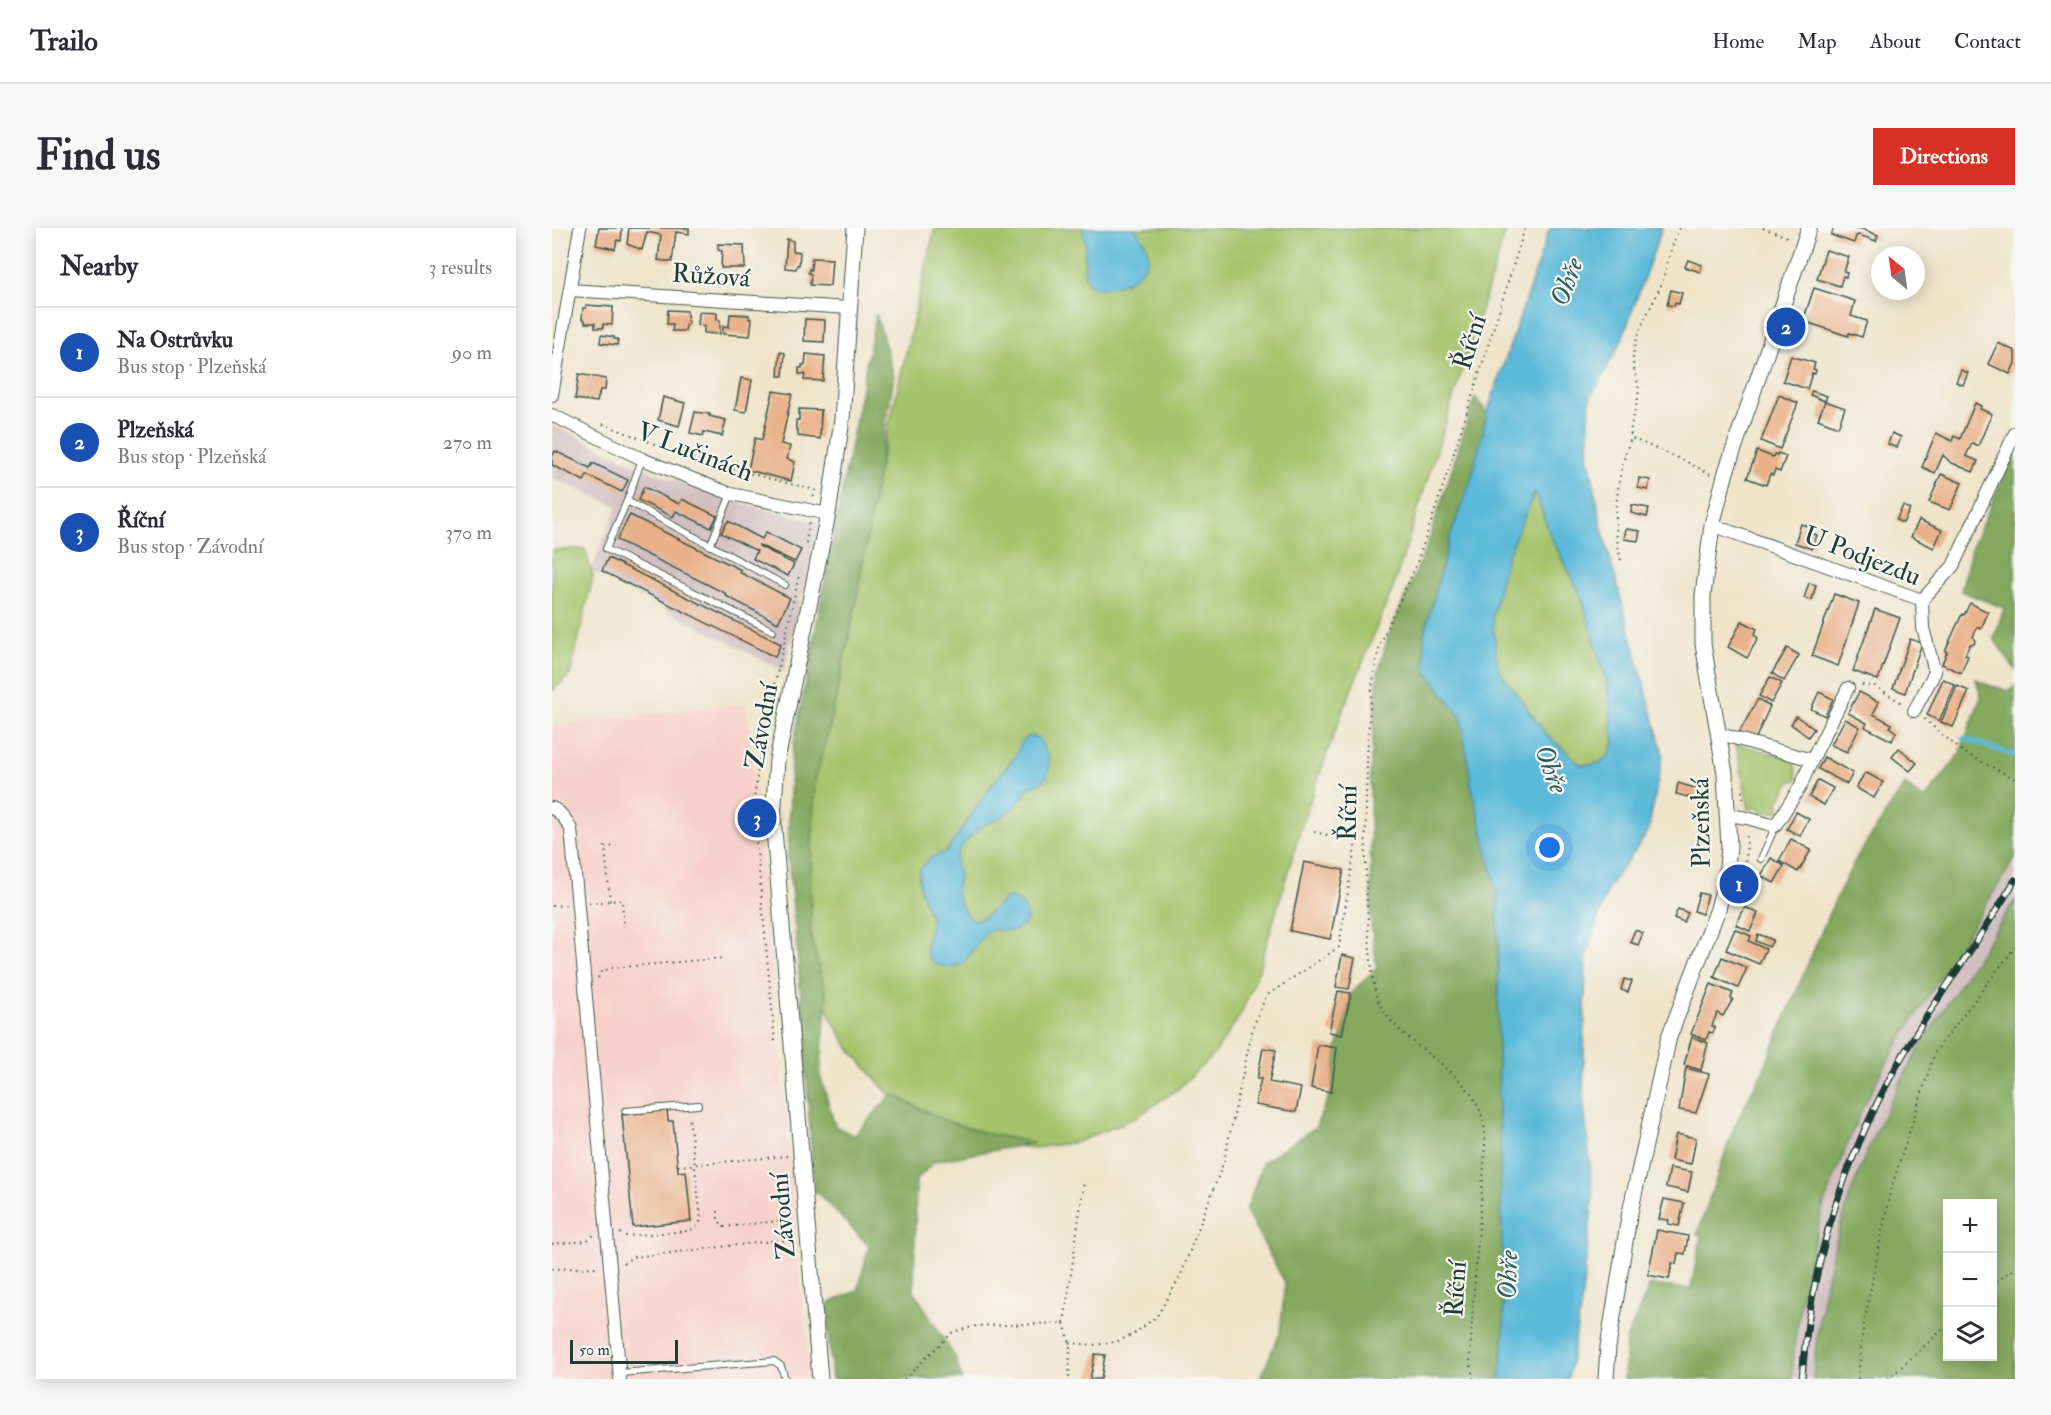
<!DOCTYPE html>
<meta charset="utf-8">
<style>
body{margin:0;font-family:"IM FELL Double Pica",serif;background:#f7f7f7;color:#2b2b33}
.controls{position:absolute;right:18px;bottom:18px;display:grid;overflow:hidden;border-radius:0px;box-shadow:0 3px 15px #0003}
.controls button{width:54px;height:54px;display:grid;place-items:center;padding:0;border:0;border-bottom:2px solid #e1e1e2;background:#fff;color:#2b2b33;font:30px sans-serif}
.compass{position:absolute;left:1319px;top:18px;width:54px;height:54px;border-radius:50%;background:#fff;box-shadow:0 3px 15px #0003;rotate:331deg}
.scale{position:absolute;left:18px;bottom:15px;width:108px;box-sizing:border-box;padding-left:6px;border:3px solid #1f3d34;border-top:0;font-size:16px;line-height:21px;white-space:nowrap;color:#1f3d34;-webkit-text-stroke:4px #f6f6f2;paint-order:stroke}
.you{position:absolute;left:998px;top:620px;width:21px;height:21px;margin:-15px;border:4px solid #fff;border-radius:50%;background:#1a73e8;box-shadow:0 0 0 9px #1a73e833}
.badge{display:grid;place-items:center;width:39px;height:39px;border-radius:50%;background:#d93025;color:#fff;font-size:20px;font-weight:700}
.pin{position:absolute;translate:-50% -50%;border:3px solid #fff;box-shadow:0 2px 6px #0006}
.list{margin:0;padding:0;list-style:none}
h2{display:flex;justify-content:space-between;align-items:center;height:78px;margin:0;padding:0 24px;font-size:26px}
h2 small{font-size:20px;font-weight:400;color:#7c7c81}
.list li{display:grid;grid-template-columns:39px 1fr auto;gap:18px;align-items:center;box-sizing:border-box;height:90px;padding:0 24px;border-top:2px solid #e1e1e2}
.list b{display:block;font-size:22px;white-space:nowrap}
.list p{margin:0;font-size:20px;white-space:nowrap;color:#7c7c81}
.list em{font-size:20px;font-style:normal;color:#7c7c81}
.icon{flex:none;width:33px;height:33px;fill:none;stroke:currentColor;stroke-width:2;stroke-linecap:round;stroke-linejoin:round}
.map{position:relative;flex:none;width:1463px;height:1151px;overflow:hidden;border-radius:0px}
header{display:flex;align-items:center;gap:36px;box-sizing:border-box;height:84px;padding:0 30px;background:#fff;border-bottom:2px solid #e1e1e2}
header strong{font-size:28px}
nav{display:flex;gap:33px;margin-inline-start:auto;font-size:21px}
.intro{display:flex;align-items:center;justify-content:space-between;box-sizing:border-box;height:144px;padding:0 36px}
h1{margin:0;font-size:42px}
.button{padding:15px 27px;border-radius:0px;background:#d93025;color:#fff;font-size:21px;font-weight:700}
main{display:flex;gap:36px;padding:0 36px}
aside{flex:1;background:#fff;border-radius:0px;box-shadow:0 3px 15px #0003}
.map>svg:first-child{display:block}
</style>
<header>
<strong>Trailo</strong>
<nav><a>Home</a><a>Map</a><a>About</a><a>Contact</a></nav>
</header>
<div class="intro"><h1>Find us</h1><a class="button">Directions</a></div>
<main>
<aside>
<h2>Nearby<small>3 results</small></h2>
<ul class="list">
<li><span class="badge" style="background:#1a4fb4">1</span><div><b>Na Ostrůvku</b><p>Bus stop · Plzeňská</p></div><em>90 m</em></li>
<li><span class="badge" style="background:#1a4fb4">2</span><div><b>Plzeňská</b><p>Bus stop · Plzeňská</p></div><em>270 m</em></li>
<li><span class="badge" style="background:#1a4fb4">3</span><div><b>Říční</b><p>Bus stop · Závodní</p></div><em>370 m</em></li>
</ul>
</aside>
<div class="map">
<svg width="1463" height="1151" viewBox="0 0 1463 1151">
<rect width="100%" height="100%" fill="#f6f6f2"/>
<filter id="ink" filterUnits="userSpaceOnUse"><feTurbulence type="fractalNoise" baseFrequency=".0167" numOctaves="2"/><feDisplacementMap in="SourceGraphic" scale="12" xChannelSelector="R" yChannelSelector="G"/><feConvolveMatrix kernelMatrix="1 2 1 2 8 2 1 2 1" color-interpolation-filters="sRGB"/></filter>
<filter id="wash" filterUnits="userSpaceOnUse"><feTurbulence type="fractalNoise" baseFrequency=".008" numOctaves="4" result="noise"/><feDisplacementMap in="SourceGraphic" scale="24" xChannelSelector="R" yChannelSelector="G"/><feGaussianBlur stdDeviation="1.35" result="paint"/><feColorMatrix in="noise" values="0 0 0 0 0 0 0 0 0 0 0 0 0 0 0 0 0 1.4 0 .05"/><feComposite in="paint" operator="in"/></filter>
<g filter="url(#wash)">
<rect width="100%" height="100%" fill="#efe4ca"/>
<polygon fill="#f7d1c9" points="195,475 258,1151 0,1151 0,498"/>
<g fill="#d2bfc1">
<polygon points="0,196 85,238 184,274 268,294 232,443 39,343 65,278 0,250"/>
<polygon points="1463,630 1463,672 1369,819 1347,856 1326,899 1292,981 1270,1075 1263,1121 1261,1151 1240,1151 1242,1119 1249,1071 1272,975 1306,890 1328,846 1351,808"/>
</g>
<g fill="#a5c36b" stroke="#628050" stroke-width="1.5">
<polygon points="383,0 955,0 842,357 786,495 752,590 707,741 689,786 663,825 627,860 583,890 525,914 483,920 430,915 342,872 297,820 279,790 268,760 254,700 259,557 289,423 325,249"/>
<polygon points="983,263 998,307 1028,365 1055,455 1062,515 1056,529 1045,536 1029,537 994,506 946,441 940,389 954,330"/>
<polygon points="33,321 41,349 18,447 0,463 0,322"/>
<polygon points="1184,516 1242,531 1245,552 1238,554 1226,575 1228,583 1209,585 1209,580 1197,581"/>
</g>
<g fill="#84a95f" stroke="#52734a" stroke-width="1.5" fill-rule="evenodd">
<polygon points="324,86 342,148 304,376 277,501 263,553 259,639 259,710 275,769 268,847 283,898 302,908 340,866 389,891 433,905 482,915 383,933 364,952 362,1064 403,1129 410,1151 280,1151 274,1077 306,1062 317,1018 262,961 247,742 236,629 239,531"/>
<polygon points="923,169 935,185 920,249 898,309 872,407 874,443 909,489 919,556 946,668 946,823 952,1106 948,1151 708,1151 728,1105 733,1055 694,983 711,934 763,900 779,864 785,820 790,807 799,765 825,740 819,695 818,546 826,446 836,409 875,318"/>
<polygon points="1463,224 1463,442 1442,411 1452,380 1409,363 1419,321"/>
<polygon points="1424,451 1436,457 1458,463 1463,458 1463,630 1351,808 1328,846 1306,890 1272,975 1249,1071 1242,1119 1240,1151 1072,1151 1074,1112 1098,1057 1139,1061 1149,1008 1145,1007 1182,899 1214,836 1278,683 1302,634 1353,556 1372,572 1407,527 1429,469"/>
<path d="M1463,672V1151H1261C1267,1048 1298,947 1347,857C1381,793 1424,733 1463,672ZM1396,976H1440V1128H1396Z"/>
</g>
<g fill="#5bb9d9" stroke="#3d7b86" stroke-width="1.5" fill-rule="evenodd">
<path d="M530,0H583C588,6 595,17 596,26C597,31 594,35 592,39C581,56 559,61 540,59C527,46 535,31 533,15C533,10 531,5 530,0Z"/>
<path d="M998,0H1110L1069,114L1038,170L1036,225L1050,301L1111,526L1096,604L1056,660L1034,727L1031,866L1041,969L1029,1077L1016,1151H948L952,1106L946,823V668L919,556L909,489L874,443L872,407L898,309L920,249L935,185ZM983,264L998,307L1028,365L1055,455L1062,515L1056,529L1045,536L1029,537L994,506L946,441L940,389L954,330Z"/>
<path d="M478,508L487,510L496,528L497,540L495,549L491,553L475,561L471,569L463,579L448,590L428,599L409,619L403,631L407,648L404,665L410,680L418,690L422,692L431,690L456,669C468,671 476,680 474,693C458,713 446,694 433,706C417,720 417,749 384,736C375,732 374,725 374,717C374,709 381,695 379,690C373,672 364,661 368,641L378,630L395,623L441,555L463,529L469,514Z"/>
</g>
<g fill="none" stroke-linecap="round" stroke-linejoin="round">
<polyline stroke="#5bb9d9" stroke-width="4.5" points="1411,510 1463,528"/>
</g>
<g id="blocks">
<g fill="#e9b189">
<polygon points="47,0 69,0 70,2 69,13 65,12 63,21 44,17"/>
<polygon points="77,0 137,0 137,6 124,4 120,34 106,32 109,7 95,4 90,22 75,16"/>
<polygon points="1282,0 1307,0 1326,7 1324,13 1307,7 1304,8 1302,15 1279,7"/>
<polygon points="235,11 241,13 241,23 248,24 247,37 245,37 244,41 233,40"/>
<polygon points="166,16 192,17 193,40 169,40 170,23 166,22"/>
<polygon points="1274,22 1297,29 1292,44 1295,45 1294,49 1291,48 1288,58 1265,51"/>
<polygon points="260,30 280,31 278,58 258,57 259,46 256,45 257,41 259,42"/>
<polygon points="1136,32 1150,37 1148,44 1133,39"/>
<polygon points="1262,60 1303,73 1299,88 1315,93 1310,109 1297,105 1296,108 1251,93"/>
<polygon points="1119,62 1130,65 1127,76 1123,75 1122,78 1115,77"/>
<polygon points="34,77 61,79 60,97 51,96 51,100 43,100 43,95 33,95 33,92 30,91 31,80 34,80"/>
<polygon points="116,82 135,83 136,97 134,97 133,103 120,103 121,96 115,96"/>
<polygon points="147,84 165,85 165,92 168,92 168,106 152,105 152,98 146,97"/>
<polygon points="178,86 197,87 197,91 200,91 198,108 171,106 171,98 177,99"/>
<polygon points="253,91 273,92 272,114 252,113"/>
<polygon points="49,107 62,109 62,111 66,111 65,117 48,115"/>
<polygon points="1446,115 1463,123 1463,135 1458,146 1436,136"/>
<polygon points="228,124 233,125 231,148 226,148"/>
<polygon points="254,126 273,128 271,153 252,152 253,146 247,146 247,140 250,140 250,137 253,137"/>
<polygon points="1239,128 1263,135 1261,141 1264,142 1263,146 1260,145 1255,161 1231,153"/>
<polygon points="1409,142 1416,145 1411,157 1404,154"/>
<polygon points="27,146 54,151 53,162 48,162 45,174 23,171"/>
<polygon points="189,150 200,152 194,184 183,182"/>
<polygon points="221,163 240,166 229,216 238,218 235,231 243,234 239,253 196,242 203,210 210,212"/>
<polygon points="1260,163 1275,168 1273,173 1293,180 1286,199 1266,191 1273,173 1258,167"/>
<polygon points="1227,167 1246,175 1228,221 1209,213"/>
<polygon points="111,169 133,175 127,198 106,192"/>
<polygon points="1423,175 1429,178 1428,181 1440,186 1426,218 1420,215 1414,228 1426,233 1421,244 1398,234 1391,227 1383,245 1370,239 1384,205 1400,213 1402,208 1408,211"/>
<polygon points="247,181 269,182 268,211 246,208 246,202 244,202 244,192 247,192"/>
<polygon points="143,184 158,186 157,188 174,192 170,208 152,204 151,208 138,205"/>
<polygon points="1340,205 1349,209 1345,220 1336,216"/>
<polygon points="3,223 38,240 41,235 76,252 70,264 35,247 32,253 0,237 0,229"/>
<polygon points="1205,223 1221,229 1222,226 1225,227 1226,225 1234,228 1228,244 1223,242 1221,247 1218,246 1214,257 1195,250"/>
<polygon points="1389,246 1410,255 1398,282 1377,274"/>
<polygon points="1087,250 1098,252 1096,262 1086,260"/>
<polygon points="92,259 127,276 130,271 165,288 159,300 124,283 121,289 86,272"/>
<polygon points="1080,277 1097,280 1095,289 1079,285"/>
<polygon points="1351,278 1358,281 1351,295 1344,292"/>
<polygon points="78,287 189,342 187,344 238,370 226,395 174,368 175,366 65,312"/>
<polygon points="1367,292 1390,302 1382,320 1359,309"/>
<polygon points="176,293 210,311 214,304 249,322 243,334 207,317 207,318 242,336 236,348 201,331 205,323 169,305"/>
<polygon points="1249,296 1261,300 1259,305 1265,307 1260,321 1243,315"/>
<polygon points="1074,301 1088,303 1086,313 1072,311"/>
<polygon points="56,330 229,416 223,429 50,343"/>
<polygon points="1257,355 1264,357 1260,372 1252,370"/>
<polygon points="1282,366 1307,375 1286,438 1260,428"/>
<polygon points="1418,375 1436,384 1429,401 1425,399 1421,409 1423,413 1422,416 1418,416 1413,427 1416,428 1409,445 1390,436 1395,424 1393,423 1410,386 1412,387"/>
<polygon points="1323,381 1348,390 1326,452 1301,443"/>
<polygon points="1190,393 1205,401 1202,407 1206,410 1195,430 1176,419"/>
<polygon points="1358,411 1370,415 1353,465 1341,460"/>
<polygon points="1235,420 1247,427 1232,453 1220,445"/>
<polygon points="1218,449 1230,455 1219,475 1207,468"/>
<polygon points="1391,451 1403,457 1387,493 1375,487"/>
<polygon points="1405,458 1417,463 1401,499 1389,494"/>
<polygon points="1267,464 1281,471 1273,488 1259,481"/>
<polygon points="1307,464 1327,474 1321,486 1340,496 1338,499 1344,504 1340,513 1313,499 1315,495 1296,485"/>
<polygon points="1206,471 1218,478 1203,512 1190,509 1187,505"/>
<polygon points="1244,488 1262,501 1256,509 1239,496"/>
<polygon points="1293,491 1308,499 1295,524 1279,517"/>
<polygon points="1347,520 1365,535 1358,543 1340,529"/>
<polygon points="1272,529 1301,545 1295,556 1266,541"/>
<polygon points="1315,545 1331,554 1322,570 1306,561 1305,558 1312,546"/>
<polygon points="1266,552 1281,560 1272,577 1257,569"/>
<polygon points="1126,555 1146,561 1144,571 1124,566"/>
<polygon points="1244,584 1257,591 1248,608 1235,601"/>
<polygon points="1239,611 1259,622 1246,644 1227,633"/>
<polygon points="1219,630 1232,638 1222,655 1209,648"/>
<polygon points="752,634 792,642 778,711 738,703"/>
<polygon points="1147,665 1156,667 1150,686 1142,683"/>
<polygon points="1193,679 1206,685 1198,703 1184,697"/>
<polygon points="1126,681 1136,685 1132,694 1122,690"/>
<polygon points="1183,701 1199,708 1197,713 1214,721 1207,736 1174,722"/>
<polygon points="1083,702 1091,705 1086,717 1078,714"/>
<polygon points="1206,706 1221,712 1217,719 1204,713"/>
<polygon points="790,727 803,730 797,761 784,759"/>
<polygon points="1170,729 1195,740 1186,760 1162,749"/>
<polygon points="1072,751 1080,753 1076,764 1069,762"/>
<polygon points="1159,756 1181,765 1179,770 1181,771 1171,788 1165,785 1160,798 1163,799 1161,805 1157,804 1154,812 1139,806"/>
<polygon points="786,763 799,765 790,807 777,804"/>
<polygon points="1140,809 1156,815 1149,842 1132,837"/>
<polygon points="766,817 785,820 779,864 759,860"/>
<polygon points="711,820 724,822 717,854 749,860 744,884 703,877 709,851 705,851"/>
<polygon points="1134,840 1157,846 1144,885 1127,882"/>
<polygon points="115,882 116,893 121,893 126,944 134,943 139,993 81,999 70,887"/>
<polygon points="1124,906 1144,910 1139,936 1119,932"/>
<polygon points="1118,940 1140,944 1136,964 1114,959"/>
<polygon points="1112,971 1132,975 1127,998 1116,996 1117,992 1107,991"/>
<polygon points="1105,1002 1136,1008 1133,1026 1126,1025 1124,1036 1120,1035 1117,1051 1096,1047"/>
<polygon points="543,1126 553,1127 549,1151 538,1151"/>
</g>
</g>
</g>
<g filter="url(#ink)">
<use href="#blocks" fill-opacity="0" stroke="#3e564a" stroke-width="1.5"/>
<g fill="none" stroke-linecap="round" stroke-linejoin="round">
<defs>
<g id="service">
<polyline points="90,231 75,273 54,321 221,403"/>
<polyline points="75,273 233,357"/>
<polyline points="158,318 179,266"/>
<polyline points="1209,631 1223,599"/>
<polyline points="73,883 146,877"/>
<polyline points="68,1145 222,1133 229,1138 233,1151"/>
</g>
<g id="minor">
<polyline points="18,62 297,80"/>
<polyline points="0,167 28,0"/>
<polyline points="0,187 90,231 179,266 276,286"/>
<polyline points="1160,297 1370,372"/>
<polyline points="1370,372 1401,338 1463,205"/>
<polyline points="1362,483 1383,444 1371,400 1370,372"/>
<polyline points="1168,506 1260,532 1296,460"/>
<path d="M0,580C9,584 14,592 19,601L68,1151"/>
<polyline points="1177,587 1195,590 1223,598 1248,559 1260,532"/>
</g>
<g id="tertiary">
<polyline points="268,1151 221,590 225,532 276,286 290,192 303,0"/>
<polyline points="1054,1151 1056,1119 1077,989 1117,809 1166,681 1174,649 1177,619 1173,545 1151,416 1151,367 1160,297 1174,244 1257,0"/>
</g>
</defs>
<use href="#service" stroke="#3e564a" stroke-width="8"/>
<use href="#minor" stroke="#3e564a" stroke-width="14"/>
<use href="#tertiary" stroke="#3e564a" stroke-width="17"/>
<g stroke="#3e564a" stroke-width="2" stroke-dasharray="1.5 4.5" stroke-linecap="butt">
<path d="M1128,0C1119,16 1116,35 1111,52C1102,77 1083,102 1081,129C1080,143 1089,155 1086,170C1084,184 1077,195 1079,210L1131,232L1158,246"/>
<polyline points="1211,0 1238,10"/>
<polyline points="51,196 144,232 263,262 261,271"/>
<polyline points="254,315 257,294"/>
<path d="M1069,332C1059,295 1065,245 1079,210"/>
<polyline points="1310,457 1323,458 1350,475"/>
<polyline points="1372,491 1411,524 1463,551"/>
<polyline points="1190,563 1192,575"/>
<polyline points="1193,663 1196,653 1194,639 1195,605"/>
<polyline points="58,673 53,619 65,618"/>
<polyline points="37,675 70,672 72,699"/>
<polyline points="0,678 14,677"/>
<polyline points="46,750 49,744 59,740 170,730"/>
<polyline points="223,813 201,580 209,520 247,347"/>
<polyline points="126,938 235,928"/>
<polyline points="166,983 166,992 172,999 234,992 239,988"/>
<path d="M68,1005L74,1008L135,1003C143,1001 146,999 149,992L137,888"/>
<polyline points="0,1016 34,1013 42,1007"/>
<polyline points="71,1035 82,1029 229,1012 238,1014 241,1017"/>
<polyline points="0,1041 44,1039"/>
<polyline points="1440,1057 1463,1040"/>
<polyline points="512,1095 518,1115 517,1151"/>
<polyline points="518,1115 542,1117 564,1114 582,1106 605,1088 628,1049 672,933 701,799 714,768 787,719 804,613 762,604"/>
<polyline points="352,1151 401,1104 424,1098 512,1095 532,954"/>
<path d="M921,1151L918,1131L921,1076L933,924C933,911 934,898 929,885C910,832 829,811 822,758C814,697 813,635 814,574C815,528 816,480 824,434C832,395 857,361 869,323C906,216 939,108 973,0"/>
<polyline points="1306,1151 1311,1100 1338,964 1383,824 1463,719"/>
<polyline points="1336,1151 1396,1097"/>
</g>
<use href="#service" stroke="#fff" stroke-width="6"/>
<use href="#minor" stroke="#fff" stroke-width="12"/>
<use href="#tertiary" stroke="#fff" stroke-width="15"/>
<defs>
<path id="rail" d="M1250,1151C1257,1046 1288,944 1337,852C1374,783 1423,720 1463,652"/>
</defs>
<use href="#rail" stroke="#1f3d34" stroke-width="7"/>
<use href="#rail" stroke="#f6f6f2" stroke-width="4.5" stroke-dasharray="14" stroke-linecap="butt"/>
</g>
</g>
<g text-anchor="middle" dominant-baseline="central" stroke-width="4.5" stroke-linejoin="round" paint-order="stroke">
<g font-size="26" fill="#1f3d34" stroke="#f6f6f2">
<text transform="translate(159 48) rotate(4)">Růžová</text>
<text transform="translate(918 114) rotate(-72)">Říční</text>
<text transform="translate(143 224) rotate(21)">V Lučinách</text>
<text transform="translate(1310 328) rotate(21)">U Podjezdu</text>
<text transform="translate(210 498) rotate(-80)">Závodní</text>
<text transform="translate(796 585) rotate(-89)">Říční</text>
<text transform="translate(1149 595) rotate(-91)">Plzeňská</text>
<text transform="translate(231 988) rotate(-95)">Závodní</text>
<text transform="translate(904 1061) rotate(-86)">Říční</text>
</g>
<g font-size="27" font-style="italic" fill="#2e5c5d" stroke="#f6f6f2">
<text transform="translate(1015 54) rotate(-70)">Ohře</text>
<text transform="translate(999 541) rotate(69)">Ohře</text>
<text transform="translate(956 1047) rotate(-88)">Ohře</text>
</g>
</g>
</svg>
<div class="controls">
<button>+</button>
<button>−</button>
<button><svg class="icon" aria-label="layers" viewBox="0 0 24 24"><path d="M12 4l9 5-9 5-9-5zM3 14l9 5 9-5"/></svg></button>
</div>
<svg class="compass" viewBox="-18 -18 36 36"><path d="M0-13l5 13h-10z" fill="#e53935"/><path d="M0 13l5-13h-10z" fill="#7c7c81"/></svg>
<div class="scale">50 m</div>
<div class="you"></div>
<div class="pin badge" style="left:1187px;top:656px;background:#1a4fb4">1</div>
<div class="pin badge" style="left:1234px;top:99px;background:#1a4fb4">2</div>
<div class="pin badge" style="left:205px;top:590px;background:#1a4fb4">3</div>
</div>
</main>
